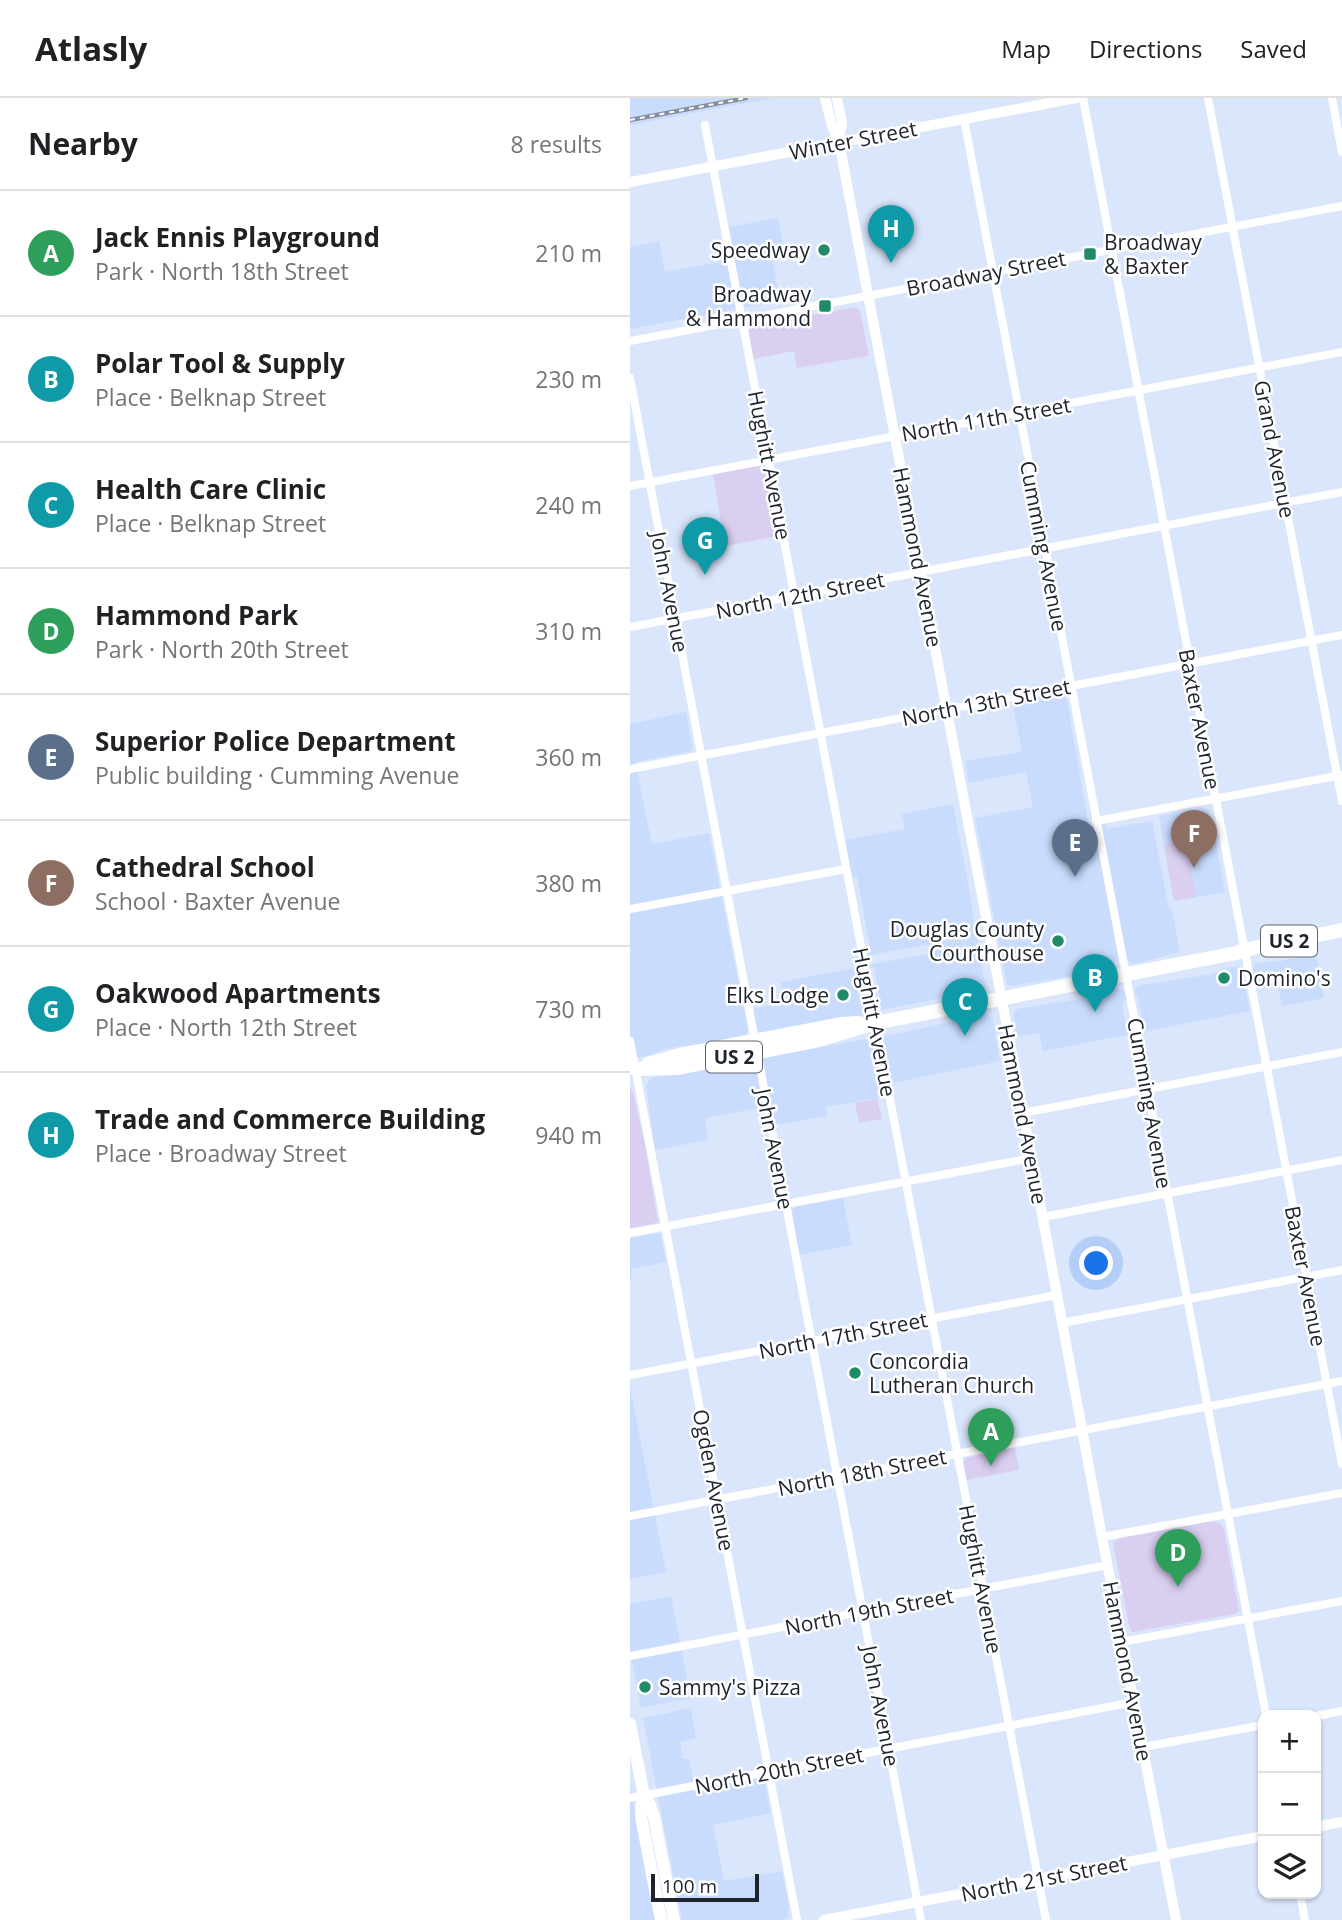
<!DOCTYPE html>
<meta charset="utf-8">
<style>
body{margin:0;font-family:"Open Sans",sans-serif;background:#f2f2f2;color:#202124}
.controls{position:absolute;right:21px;bottom:21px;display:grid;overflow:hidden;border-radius:14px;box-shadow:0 2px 5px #0004}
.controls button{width:63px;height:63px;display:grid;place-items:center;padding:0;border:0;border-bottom:2px solid #e0e0e0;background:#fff;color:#202124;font:35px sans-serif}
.scale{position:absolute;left:21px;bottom:18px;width:108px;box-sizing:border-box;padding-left:7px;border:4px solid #1e232d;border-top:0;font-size:19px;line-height:24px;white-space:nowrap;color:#1e232d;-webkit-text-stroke:5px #fff;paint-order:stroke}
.you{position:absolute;left:467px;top:1166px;width:24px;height:24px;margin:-18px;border:5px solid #fff;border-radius:50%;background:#1a73e8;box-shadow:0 0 0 10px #1a73e833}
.badge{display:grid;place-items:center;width:46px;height:46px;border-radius:50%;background:#b45309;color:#fff;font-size:23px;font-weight:700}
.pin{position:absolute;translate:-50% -58px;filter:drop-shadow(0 2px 4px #0008)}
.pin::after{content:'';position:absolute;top:37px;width:24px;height:21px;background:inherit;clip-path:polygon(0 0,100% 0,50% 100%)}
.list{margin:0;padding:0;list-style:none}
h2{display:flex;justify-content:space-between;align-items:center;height:91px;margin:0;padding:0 28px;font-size:30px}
h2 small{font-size:23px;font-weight:400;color:#757577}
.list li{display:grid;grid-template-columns:46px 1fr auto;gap:21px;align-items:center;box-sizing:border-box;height:126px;padding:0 28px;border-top:2px solid #e0e0e0}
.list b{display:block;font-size:26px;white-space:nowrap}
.list p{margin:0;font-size:23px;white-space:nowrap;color:#757577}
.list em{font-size:23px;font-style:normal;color:#757577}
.icon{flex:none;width:38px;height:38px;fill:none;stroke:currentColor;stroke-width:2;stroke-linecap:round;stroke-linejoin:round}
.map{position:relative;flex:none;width:712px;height:1822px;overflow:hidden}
header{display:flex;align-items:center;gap:42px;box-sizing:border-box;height:98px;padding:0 35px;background:#fff;border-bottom:2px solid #e0e0e0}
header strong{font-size:33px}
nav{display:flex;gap:38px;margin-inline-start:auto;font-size:24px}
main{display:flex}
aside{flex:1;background:#fff}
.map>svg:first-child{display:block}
</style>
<header>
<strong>Atlasly</strong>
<nav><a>Map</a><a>Directions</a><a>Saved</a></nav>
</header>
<main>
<aside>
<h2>Nearby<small>8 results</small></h2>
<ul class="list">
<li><span class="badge" style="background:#2e9e5b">A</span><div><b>Jack Ennis Playground</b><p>Park · North 18th Street</p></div><em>210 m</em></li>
<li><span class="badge" style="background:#0f9aa8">B</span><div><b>Polar Tool &amp; Supply</b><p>Place · Belknap Street</p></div><em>230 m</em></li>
<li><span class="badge" style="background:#0f9aa8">C</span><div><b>Health Care Clinic</b><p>Place · Belknap Street</p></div><em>240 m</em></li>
<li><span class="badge" style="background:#2e9e5b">D</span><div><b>Hammond Park</b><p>Park · North 20th Street</p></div><em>310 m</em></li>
<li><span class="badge" style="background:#5c6f8a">E</span><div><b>Superior Police Department</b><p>Public building · Cumming Avenue</p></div><em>360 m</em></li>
<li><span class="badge" style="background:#8d6e63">F</span><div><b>Cathedral School</b><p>School · Baxter Avenue</p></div><em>380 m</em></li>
<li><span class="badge" style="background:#0f9aa8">G</span><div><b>Oakwood Apartments</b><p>Place · North 12th Street</p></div><em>730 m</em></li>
<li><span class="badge" style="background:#0f9aa8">H</span><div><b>Trade and Commerce Building</b><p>Place · Broadway Street</p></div><em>940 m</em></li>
</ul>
</aside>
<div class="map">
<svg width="712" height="1822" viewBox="0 0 712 1822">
<rect width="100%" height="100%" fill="#dae6fc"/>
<g fill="#c9dcfe">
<polygon points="0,0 143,0 0,27"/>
<polygon points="148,120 153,145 140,148 150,203 0,231 0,149 29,143 35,174 105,161 99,129"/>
<polygon points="429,594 433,595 437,602 459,729 476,726 477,731 522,723 539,811 542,811 550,854 504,866 499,865 497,861 485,863 484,869 480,871 382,888 378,887 376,882 345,720 403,709 396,674 339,685 335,663 392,654 382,602"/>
<polygon points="56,614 62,646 62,653 6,664 13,703 22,746 79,735 118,932 115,938 79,946 50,948 34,951 21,957 0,961 0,626"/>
<polygon points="323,706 337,779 353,877 357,890 351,895 321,898 251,912 246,908 246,904 249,898 244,870 238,870 238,867 302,855 300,846 236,858 236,856 241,854 227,779 222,779 215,742 275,731 272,716"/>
<polygon points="573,710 579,712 581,717 595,794 544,803 529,718"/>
<polygon points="686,856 694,900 652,908 648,888 628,891 622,872 625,865 648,863"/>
<polygon points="610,868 615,873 614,883 620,913 511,934 512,921 509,903 504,893 508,888 582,876 592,871"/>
<polygon points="230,869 229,876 234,902 238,910 235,917 155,929 142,935 130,935 127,933 122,911 154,905 151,884"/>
<polygon points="489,891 493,892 496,896 497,901 492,905 497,934 501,934 502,936 413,953 409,935 387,938 383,918 387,911 467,898"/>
<polygon points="357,916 363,921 370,963 252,987 254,999 196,1009 197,1018 145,1027 140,1008 75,1020 78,1042 25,1052 16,987 20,980 275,934"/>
<polygon points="213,1100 222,1147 169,1157 162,1111 165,1109"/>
<polygon points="30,1135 36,1164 1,1171 2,1180 0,1181 0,1140"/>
<polygon points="0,1289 36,1474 0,1481"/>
<polygon points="41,1498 61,1600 11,1610 0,1553 0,1506"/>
<polygon points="61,1610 66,1640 50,1644 53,1661 59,1661 66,1691 126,1680 133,1680 135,1685 141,1715 83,1727 94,1783 152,1773 159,1809 157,1820 149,1822 52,1822 13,1620"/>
<polygon points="0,1688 8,1729 26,1822 0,1822"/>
</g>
<g fill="#dacef1">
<polygon points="225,209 230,213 239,258 167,270 164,253 123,261 119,232 120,229"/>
<polygon points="126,367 134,369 148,438 95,448 83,376"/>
<polygon points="556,743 566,799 544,803 534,747"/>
<polygon points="0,989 3,995 15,1047 28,1124 26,1125 0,1130"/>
<polygon points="247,1001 252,1021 229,1025 225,1005"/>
<polygon points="385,1350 389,1372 336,1382 333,1364 336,1360"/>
<polygon points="583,1423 591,1426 594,1431 609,1513 605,1516 502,1534 499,1528 483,1444 491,1440"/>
</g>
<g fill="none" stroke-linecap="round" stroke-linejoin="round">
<g stroke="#fff" stroke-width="8">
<polyline points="453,0 712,1366"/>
<polyline points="578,0 712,703"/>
<polyline points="702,0 712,54"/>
<polyline points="334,21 636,1617"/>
<polyline points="75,27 416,1822"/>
<polyline points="0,243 712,108"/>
<polyline points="0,280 291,1822"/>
<polyline points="0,388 712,254"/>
<polyline points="0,529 712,394"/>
<polyline points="0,671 712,537"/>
<polyline points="466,723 712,677"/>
<polyline points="0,811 216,771"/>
<polyline points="0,943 167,1822"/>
<polyline points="393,1015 712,954"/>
<polyline points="413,1119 712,1062"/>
<polyline points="0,1135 402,1060"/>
<polyline points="432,1225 712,1172"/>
<polyline points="0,1277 427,1197"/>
<polyline points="0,1418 712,1283"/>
<polyline points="472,1439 712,1395"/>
<polyline points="492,1544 712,1503"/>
<polyline points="0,1558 478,1467"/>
<polyline points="686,1618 712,1613"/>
<polyline points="513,1649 633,1627"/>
<polyline points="0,1700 504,1604"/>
<polyline points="670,1796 675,1822"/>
</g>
<g stroke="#fff" stroke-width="10">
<polyline points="195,0 202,28 209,44 388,987 472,1439 546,1822"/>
<polyline points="207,0 212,25 209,44"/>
<polyline points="0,84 446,0"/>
<polyline points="686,1729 712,1724"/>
<polyline points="194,1822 633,1738"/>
</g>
<g stroke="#fff" stroke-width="12">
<polyline points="0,1626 14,1698 20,1707 24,1718 44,1822"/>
<polyline points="14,1698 11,1710 11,1719 31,1822"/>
</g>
<g stroke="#fff" stroke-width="14">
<polyline points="18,966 50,957 212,926 228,925"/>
<polyline points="5,971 48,970 185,943 245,925 606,855 623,850 712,832"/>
</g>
<defs>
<polyline id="rail" points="0,22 116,0"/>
</defs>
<use href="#rail" stroke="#858e9e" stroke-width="4.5"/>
<use href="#rail" stroke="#fff" stroke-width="2" stroke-dasharray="5" stroke-linecap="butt"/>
</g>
<g fill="#1f8b68" stroke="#fff" stroke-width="2.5">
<circle cx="194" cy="152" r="7"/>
<rect x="453" y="149" width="14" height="14" rx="3.5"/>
<rect x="188" y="201" width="14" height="14" rx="3.5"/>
<circle cx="428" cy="843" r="7"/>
<circle cx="594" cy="880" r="7"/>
<circle cx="213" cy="897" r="7"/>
<circle cx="225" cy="1275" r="7"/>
<circle cx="15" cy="1589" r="7"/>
</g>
<g text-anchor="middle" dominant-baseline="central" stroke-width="5" stroke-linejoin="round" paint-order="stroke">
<g fill="#fff" stroke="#62656c" stroke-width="2">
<rect x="631" y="827.5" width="56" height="31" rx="5"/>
<rect x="76" y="943.5" width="56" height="31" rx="5"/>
</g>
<g font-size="19" font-weight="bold" fill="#1e232d">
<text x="659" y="843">US 2</text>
<text x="104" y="959">US 2</text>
</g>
<g font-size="21" fill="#1e232d" stroke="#fff">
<text transform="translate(223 42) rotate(-11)">Winter Street</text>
<text transform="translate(356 175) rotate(-11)">Broadway Street</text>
<text transform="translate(356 321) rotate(-10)">North 11th Street</text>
<text transform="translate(645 351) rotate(79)">Grand Avenue</text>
<text transform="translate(140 367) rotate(79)">Hughitt Avenue</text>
<text transform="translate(414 448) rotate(79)">Cumming Avenue</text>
<text transform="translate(288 459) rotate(79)">Hammond Avenue</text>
<text transform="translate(40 494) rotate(79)">John Avenue</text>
<text transform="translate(170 497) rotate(-11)">North 12th Street</text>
<text transform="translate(356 604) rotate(-11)">North 13th Street</text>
<text transform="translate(570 621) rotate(79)">Baxter Avenue</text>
<text transform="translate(245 924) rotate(79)">Hughitt Avenue</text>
<text transform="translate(520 1005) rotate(80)">Cumming Avenue</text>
<text transform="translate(393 1016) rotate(79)">Hammond Avenue</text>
<text transform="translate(145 1051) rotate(79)">John Avenue</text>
<text transform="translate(676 1178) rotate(79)">Baxter Avenue</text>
<text transform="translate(213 1237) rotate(-11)">North 17th Street</text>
<text transform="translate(232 1374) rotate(-11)">North 18th Street</text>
<text transform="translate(84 1382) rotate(79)">Ogden Avenue</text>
<text transform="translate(351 1481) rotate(79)">Hughitt Avenue</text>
<text transform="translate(239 1513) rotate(-11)">North 19th Street</text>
<text transform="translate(498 1573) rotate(79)">Hammond Avenue</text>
<text transform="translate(251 1608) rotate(79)">John Avenue</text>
<text transform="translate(149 1672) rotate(-11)">North 20th Street</text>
<text transform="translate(414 1780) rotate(-11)">North 21st Street</text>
</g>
<g font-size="21" fill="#1e232d" stroke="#fff" text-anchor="start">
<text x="474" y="144">Broadway<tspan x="474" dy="24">&amp; Baxter</tspan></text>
<text x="180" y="152" text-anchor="end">Speedway</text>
<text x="181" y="196" text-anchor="end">Broadway<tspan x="181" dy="24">&amp; Hammond</tspan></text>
<text x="414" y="831" text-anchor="end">Douglas County<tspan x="414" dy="24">Courthouse</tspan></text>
<text x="608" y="880">Domino's</text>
<text x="199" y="897" text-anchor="end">Elks Lodge</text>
<text x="239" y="1263">Concordia<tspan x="239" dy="24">Lutheran Church</tspan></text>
<text x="29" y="1589">Sammy's Pizza</text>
</g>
</g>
</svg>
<div class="controls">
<button>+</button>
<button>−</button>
<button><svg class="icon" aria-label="layers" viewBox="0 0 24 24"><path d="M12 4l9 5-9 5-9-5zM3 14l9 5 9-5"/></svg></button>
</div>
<div class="scale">100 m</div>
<div class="you"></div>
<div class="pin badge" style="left:361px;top:1368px;background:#2e9e5b">A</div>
<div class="pin badge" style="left:465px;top:914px;background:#0f9aa8">B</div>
<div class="pin badge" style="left:335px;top:938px;background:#0f9aa8">C</div>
<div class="pin badge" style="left:548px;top:1489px;background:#2e9e5b">D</div>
<div class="pin badge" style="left:445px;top:779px;background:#5c6f8a">E</div>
<div class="pin badge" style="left:564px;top:770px;background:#8d6e63">F</div>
<div class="pin badge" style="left:75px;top:477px;background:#0f9aa8">G</div>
<div class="pin badge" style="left:261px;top:165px;background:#0f9aa8">H</div>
</div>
</main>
